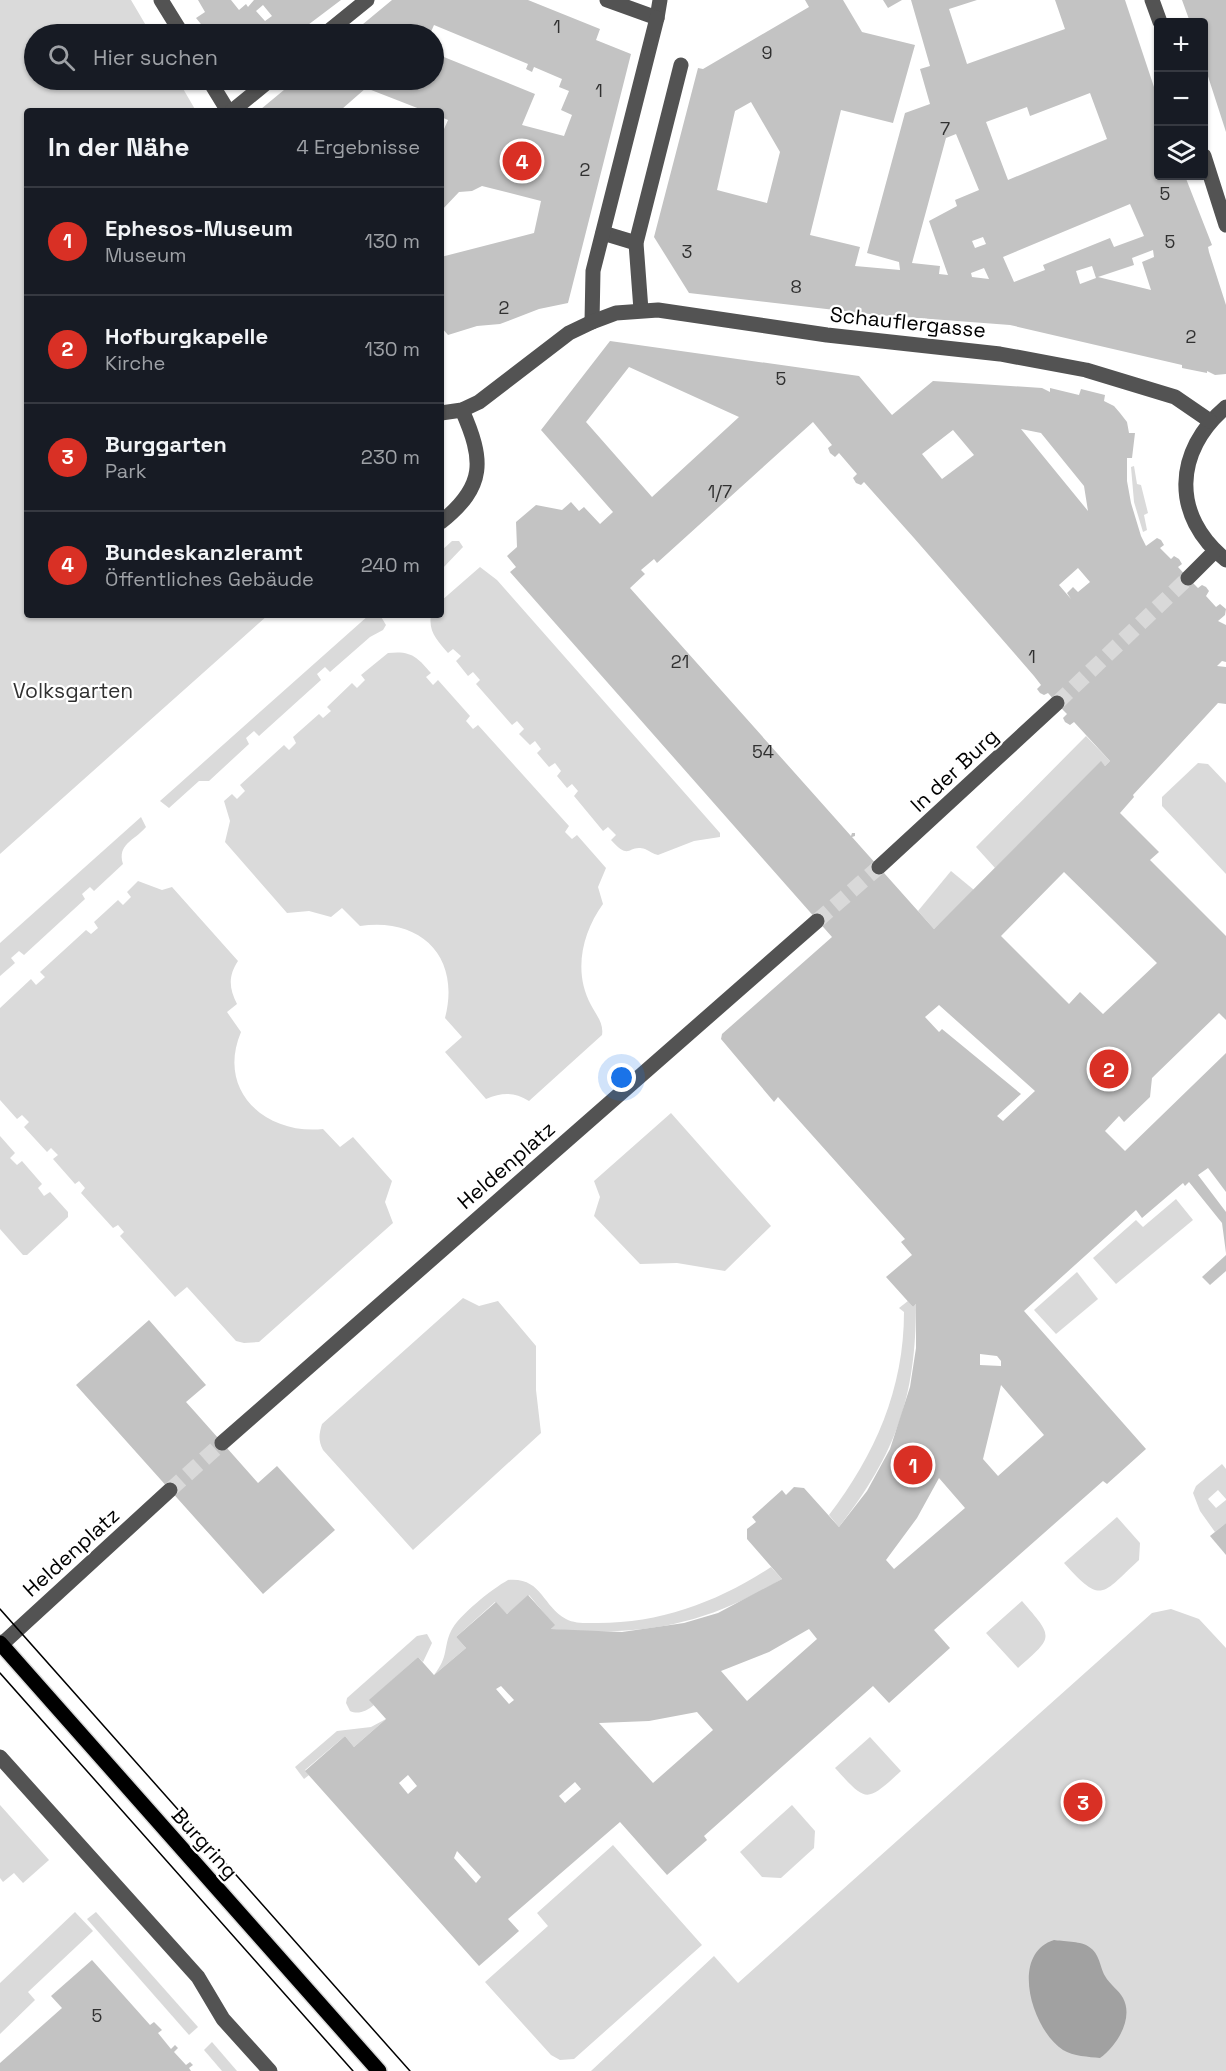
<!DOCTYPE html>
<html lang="de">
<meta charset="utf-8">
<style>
body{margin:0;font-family:"Space Grotesk",sans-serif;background:#242831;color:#f1f3f6}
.controls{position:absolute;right:18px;top:18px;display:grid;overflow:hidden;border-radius:6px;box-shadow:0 2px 4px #0004}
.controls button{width:54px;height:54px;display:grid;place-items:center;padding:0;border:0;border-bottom:2px solid #363941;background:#171b24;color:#f1f3f6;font:30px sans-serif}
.you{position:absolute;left:622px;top:1078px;width:21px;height:21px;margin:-15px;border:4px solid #fff;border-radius:50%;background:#1a73e8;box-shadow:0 0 0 9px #1a73e833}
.badge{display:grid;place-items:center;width:39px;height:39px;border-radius:50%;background:#d93025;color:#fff;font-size:20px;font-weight:700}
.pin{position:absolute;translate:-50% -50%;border:3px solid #fff;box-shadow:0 2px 6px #0006}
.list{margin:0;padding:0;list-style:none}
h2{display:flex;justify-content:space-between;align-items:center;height:78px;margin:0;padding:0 24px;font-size:26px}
h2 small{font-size:20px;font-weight:400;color:#9ea1a6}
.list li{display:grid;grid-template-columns:39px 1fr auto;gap:18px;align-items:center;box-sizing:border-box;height:108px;padding:0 24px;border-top:2px solid #363941}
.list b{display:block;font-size:22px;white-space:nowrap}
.list p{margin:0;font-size:20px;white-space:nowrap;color:#9ea1a6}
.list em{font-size:20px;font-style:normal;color:#9ea1a6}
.icon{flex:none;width:33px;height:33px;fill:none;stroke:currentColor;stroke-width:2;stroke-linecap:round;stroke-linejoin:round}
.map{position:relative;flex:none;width:1226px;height:2071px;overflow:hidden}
.search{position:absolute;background:#171b24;box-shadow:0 2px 4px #0004;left:24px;top:24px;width:420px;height:66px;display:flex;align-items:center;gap:15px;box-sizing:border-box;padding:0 21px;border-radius:33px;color:#9ea1a6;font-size:22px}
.panel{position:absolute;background:#171b24;box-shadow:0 2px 4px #0004;left:24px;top:108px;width:420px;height:510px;border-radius:6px}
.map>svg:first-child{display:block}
</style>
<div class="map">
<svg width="1226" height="2071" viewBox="0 0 1226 2071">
<rect width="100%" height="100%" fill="#fff"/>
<g fill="#dadada">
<polygon points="0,0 131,0 151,34 34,34 34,80 178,80 196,111 27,111 27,615 268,615 0,854"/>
<polygon points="1134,466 1137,484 1141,485 1148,513 1144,515 1147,530 1143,532 1134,502 1131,467"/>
<polygon points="452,541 459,541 463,547 441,570 441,551"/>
<path d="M480,567L497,580L720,833V837L694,841L658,855C653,854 650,851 645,849C627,844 631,862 611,840L616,835L608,827L603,831L574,796L578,791L572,784L567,788L557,776L561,771L555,763L549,767L537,753L541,749L535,741L530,745L519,734L524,729L517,721L512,725L476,684L480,680L473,672L468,676L456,661L461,656L453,649L448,653C438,641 428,632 431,615H441V601Z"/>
<polygon points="369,615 380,615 386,625 383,630 370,637 330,672 325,667 317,674 321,680 259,736 254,731 246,738 249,744 209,781 199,781 169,808 160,801"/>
<path d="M388,653C412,650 418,658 431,673L426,677L433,685L438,680L470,716L466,721L473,729L478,725L569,826L565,832L572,839L577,835L606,868L598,887L603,904C582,933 573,972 591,1005C596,1015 604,1023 602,1035L529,1101C514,1092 503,1092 486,1099L445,1052L462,1037L445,1018C461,957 421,917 360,926L342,908L331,917L309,911L287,913L225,842L230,821L224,801L232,794L237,799L245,791L240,785L284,745L289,750L296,743L293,737L319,714L323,718L331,711L327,707L352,683L357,688L365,680L361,675Z"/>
<polygon points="1086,736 1110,761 1105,766 1101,762 995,868 976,847"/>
<polygon points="1198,763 1208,764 1226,783 1226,874 1162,806 1162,797"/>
<path d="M141,817L146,827C134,841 117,844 123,864L94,891L90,887L82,894L85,899L24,955L19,951L11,958L15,963L0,976V943Z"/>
<polygon points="951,871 974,890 934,929 918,911"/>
<path d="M138,881L162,890L172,887L238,961C228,976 229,988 237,1004L227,1012L241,1032C216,1091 266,1135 323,1129L340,1147L353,1137L392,1181L385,1202L393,1223L259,1342L244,1343L236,1341L187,1287L175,1297L120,1236L124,1232L118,1225L113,1228L81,1193L85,1188L79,1181L75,1184L53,1159L58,1155L51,1148L47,1152L24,1127L29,1122L22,1115L17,1119L0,1100V1008L31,979L36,985L45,977L40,972L86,930L91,934L98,928L94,922L118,900L123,905L131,897L127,892Z"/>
<polygon points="671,1113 771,1226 725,1271 677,1263 640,1264 594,1216 600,1197 594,1181"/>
<polygon points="0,1136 15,1153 10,1158 17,1165 22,1161 42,1184 38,1188 44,1196 50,1192 68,1212 68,1217 27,1255 23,1255 0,1229"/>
<polygon points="1176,1199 1193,1220 1116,1284 1093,1258 1136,1220 1143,1227"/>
<polygon points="1077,1272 1098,1299 1056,1334 1034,1310"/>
<path d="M463,1298L479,1306L498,1301L536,1346V1390L541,1433L413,1550L323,1450C318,1440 319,1434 322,1424Z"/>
<path d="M908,1301L913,1307L916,1304C916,1397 896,1454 839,1527L829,1515C875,1455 904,1389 904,1312L899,1308Z"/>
<polygon points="1222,1464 1226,1469 1226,1499 1218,1490 1208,1499 1216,1508 1226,1500 1226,1523 1215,1532 1200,1511 1193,1493 1196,1486"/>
<path d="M1117,1517L1140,1543L1139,1560C1101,1595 1102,1605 1064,1563Z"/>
<path d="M771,1567L782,1579C704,1626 641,1637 551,1629L554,1625L529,1595L507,1614L495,1602L456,1637L466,1648L434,1675C449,1656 443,1648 451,1631C459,1615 492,1589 508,1580C542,1577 542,1606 566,1619C575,1624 588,1623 598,1623C662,1623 719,1601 771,1567Z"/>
<path d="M1022,1601C1054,1638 1054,1636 1018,1668L986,1633Z"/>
<polygon points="1171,1609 1199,1619 1226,1648 1226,2071 591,2071 714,1956 738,1983 1152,1613"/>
<path d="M427,1634L432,1643L423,1662L418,1657L370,1700L374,1705C367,1711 358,1715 350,1711L346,1703L347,1698L417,1636Z"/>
<polygon points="386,1719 354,1747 345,1736 305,1770 309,1775 304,1779 295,1767 337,1731 371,1727"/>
<path d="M870,1737L901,1771C866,1803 867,1803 835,1768Z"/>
<polygon points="0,1805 49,1860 23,1883 14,1873 3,1882 0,1878"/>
<polygon points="792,1805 815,1831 814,1848 781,1878 762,1877 740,1852"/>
<polygon points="613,1845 702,1945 574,2059 560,2060 551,2055 485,1982 548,1926 537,1913"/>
<polygon points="75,1912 93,1931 28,1992 35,2000 0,2034 0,1983"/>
<polygon points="96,1912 198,2027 189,2035 87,1919"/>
<polygon points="212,2042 237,2071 222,2071 204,2050"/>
</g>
<path fill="#a1a1a1" d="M1054,1940C1062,1941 1081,1942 1086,1945C1100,1952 1099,1965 1105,1976C1110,1985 1119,1990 1123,1998C1134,2018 1117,2046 1100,2058C1089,2057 1073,2056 1063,2050C1032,2030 1009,1954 1054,1940Z"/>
<g fill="#c3c3c3" fill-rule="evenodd">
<path d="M198,0H231L239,10L246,4L248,7L254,0H341L296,34H209L196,18L205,12ZM263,5L272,16L265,21L256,11Z"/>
<polygon points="392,0 528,0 600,29 596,40 631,54 568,303 539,309 500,324 477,326 448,335 441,327 441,257 534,233 541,201 482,186 472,191 459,192 441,211 441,136 448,120 441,117 441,111 425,111 366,88 342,109 343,111 263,111 261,109 296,80 434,80 434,53 535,94 522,125 564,136 572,115 561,110 569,91 559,87 562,79 534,67 532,72 526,69 528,64 434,25 430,34 351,34"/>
<path d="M805,0H843L862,32L915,45L893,123L841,110L810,235L860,247L855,266L900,270L899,262L867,253L905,113L930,104L920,69L930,66L911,0H977L949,9L967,64L1065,29L1055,0H1125L1158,99V176H1185L1212,245L1208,247L1209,252L1226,305V374L1215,375L1207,371V373L1182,368V365L1010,325L878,315L689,293L654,237L698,68L703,69L809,7ZM1090,93L1107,139L1008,180L986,122L1027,107L1030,116ZM751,102L780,152L767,203L717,190L735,111ZM956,134L979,190L955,200L957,206L929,221L948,275L939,274L940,266L912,263L946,138ZM1130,204L1144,236L1114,247L1110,238L1043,265L1045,270L1014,282L1003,257ZM983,237L986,244L975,248L972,241ZM1153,250L1154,257L1142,262L1151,290L1098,277L1134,265L1132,258ZM1092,266L1096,278L1080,284L1076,271ZM984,268L989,279L972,277L971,273Z"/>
<polygon points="883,0 902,0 888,8"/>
<polygon points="1182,0 1226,0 1226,132 1204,64 1204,22 1190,22"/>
<path d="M610,341L859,376L892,415L933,381L1042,388L1050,392V388L1079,395L1081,389L1105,395L1104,401L1114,406L1120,413L1127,422L1129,433H1135L1132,458H1127V481L1131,503L1141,536L1146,546L1157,538L1161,540L1164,545L1160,548L1171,559L1174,556L1179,559L1182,564L1178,567L1188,578L1198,588L1202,585L1206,587L1209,591L1206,596L1216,607L1220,604L1226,609L1225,615L1218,621L1226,625V662L1222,661L1217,666L1226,667V704L1218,703L1133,795L1134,797L1120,813L1159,852L1150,860L1226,936V1020L1219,1013L1152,1078L1150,1097L1124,1122L1119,1116L1105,1131L1125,1151L1226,1053V1192L1208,1168L1198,1175L1226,1212V1253L1222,1223L1189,1182L1185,1186L1183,1183L1142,1218L1136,1210L1024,1311L1146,1449L1107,1484L1103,1481L934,1630L950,1648L889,1703L873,1686L704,1836L707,1840L667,1875L620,1822L508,1919L519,1931L479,1966L305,1771L345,1736L354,1747L386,1719L369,1700L418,1657L434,1675L466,1648L456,1637L496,1602L507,1614L528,1595L555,1625L551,1629L622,1632L684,1623L718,1613L782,1579L747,1539V1529L756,1522L752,1517L782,1490L786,1495L794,1487L804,1488L839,1527L867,1491L890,1449L910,1387L916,1348V1304L913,1307L886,1277L912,1255L901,1242L905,1239L778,1097L774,1102L721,1039L722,1034L832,937L510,572L516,567L507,556L517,547L516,522L536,505L562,510L571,502L579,511L584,507L600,524L613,512L541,430ZM629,367L739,417L652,497L586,422ZM813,422L832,445L828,448L830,453L835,457L839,453L857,474L853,478L856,483L861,485L864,482L914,538L1034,676L1041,685L1037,689L1040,693L1044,695L1048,693L1063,710L1067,714L1063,718L1065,722L1070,725L1074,722L1110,761L1105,766L1101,761L934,929L852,837L855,836V833H852L851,836L630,588L645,574L641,570L654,559L657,563ZM1021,429L1041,433L1084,486L1088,511ZM953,430L974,455L942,479L922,454ZM1078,568L1090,582L1078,592L1073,587L1067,593L1071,599L1059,585ZM1064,872L1157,963L1103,1014L1080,992L1069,1004L1001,936ZM939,1005L1035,1091L1003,1121L997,1116L1021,1094L942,1029L939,1032L925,1017ZM980,1354L997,1356L1001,1361V1366L980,1365ZM1001,1385L1044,1435L998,1476L983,1459ZM939,1478L965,1508L894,1569L886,1560L917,1518ZM809,1629L817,1639L747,1701L721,1671L769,1652ZM501,1686L514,1700L509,1704L496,1689ZM697,1712L713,1730L653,1783L599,1723L649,1721ZM408,1775L417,1786L408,1794L399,1783ZM575,1782L581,1789L565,1803L559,1796ZM457,1851L481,1877L476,1883L454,1858Z"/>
<polygon points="1226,1255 1226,1271 1210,1285 1202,1277"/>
<polygon points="149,1320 206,1385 186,1402 195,1412 258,1483 277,1466 335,1530 263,1594 76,1385"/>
<polygon points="1226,1523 1226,1555 1210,1536"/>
<polygon points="92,1960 150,2025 154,2022 162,2030 158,2033 171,2049 175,2045 178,2048 174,2052 186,2065 190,2062 193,2065 189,2068 191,2071 0,2071 0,2063 62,2008 51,1996"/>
</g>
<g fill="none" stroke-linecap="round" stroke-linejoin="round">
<g stroke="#d9d9d9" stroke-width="15" stroke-dasharray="15 8" stroke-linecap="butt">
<polyline points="1057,703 1188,578"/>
<polyline points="817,921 879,867"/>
<polyline points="170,1490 222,1443"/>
</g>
<defs>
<polyline id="major" points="0,1643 379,2071"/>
</defs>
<use href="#major" stroke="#dbdbdb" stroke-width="18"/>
<g stroke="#535353" stroke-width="15">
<polyline points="161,0 182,34"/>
<polyline points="607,0 657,18 660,0"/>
<polyline points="1152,0 1160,22"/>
<polyline points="325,34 367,0"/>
<polyline points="209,80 228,111"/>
<polyline points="232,111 270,80"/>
<polyline points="1204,156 1226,225"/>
<polyline points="603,233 636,243"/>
<polyline points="641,310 636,243 681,65"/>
<polyline points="592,322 593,271 657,18"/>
<path d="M1226,407C1174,451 1171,516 1226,560"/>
<polyline points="441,413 462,410 479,402 569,333 592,322 616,313 658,310 827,335 1000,354 1086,370 1175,397 1210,421"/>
<path d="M441,522C486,486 484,460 462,410"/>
<polyline points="1188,578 1215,551"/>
<polyline points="879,867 1057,703"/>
<polyline points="222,1443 817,921"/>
<polyline points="1,1645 170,1490"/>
<polyline points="0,1757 198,1977 223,2019 270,2071"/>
</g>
<use href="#major" stroke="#000" stroke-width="15"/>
<g stroke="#000" stroke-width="1.5">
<polyline points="0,1609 410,2071"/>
<polyline points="0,1673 353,2071"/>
</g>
</g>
<g text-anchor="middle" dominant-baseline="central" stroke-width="4.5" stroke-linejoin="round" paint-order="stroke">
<g font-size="18" fill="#313131">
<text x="557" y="26">1</text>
<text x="767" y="52">9</text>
<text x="599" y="90">1</text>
<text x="945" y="128">7</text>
<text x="585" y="169">2</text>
<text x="1165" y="193">5</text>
<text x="1170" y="241">5</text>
<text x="687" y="251">3</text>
<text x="796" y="286">8</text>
<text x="504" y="307">2</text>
<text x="1191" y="336">2</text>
<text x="781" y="378">5</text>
<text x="720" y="491">1/7</text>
<text x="1032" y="656">1</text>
<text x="680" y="661">21</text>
<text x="763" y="751">54</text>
<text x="97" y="2015">5</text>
</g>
<g font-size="21" fill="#000" stroke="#fff">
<text transform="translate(908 322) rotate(6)">Schauflergasse</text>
<text transform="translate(954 770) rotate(-43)">In der Burg</text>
<text transform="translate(506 1165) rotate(-41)">Heldenplatz</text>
<text transform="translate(71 1552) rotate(-42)">Heldenplatz</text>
<text transform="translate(205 1843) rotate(48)">Burgring</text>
</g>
<g font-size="21" fill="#313131" stroke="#fff">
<text x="73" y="690">Volksgarten</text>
</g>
</g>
</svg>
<div class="controls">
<button>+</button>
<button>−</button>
<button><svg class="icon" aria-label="layers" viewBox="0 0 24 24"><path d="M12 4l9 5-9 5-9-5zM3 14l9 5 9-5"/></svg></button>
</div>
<div class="you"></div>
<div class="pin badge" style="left:913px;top:1465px">1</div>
<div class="pin badge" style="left:1109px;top:1069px">2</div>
<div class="pin badge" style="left:1083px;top:1802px">3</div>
<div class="pin badge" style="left:522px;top:161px">4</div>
<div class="search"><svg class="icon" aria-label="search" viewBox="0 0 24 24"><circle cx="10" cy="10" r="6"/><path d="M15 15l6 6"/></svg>Hier suchen</div>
<section class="panel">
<h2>In der Nähe<small>4 Ergebnisse</small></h2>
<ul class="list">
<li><span class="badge">1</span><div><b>Ephesos-Museum</b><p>Museum</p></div><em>130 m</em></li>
<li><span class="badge">2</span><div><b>Hofburgkapelle</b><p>Kirche</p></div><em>130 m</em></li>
<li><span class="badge">3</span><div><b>Burggarten</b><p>Park</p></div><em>230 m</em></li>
<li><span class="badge">4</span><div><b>Bundeskanzleramt</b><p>Öffentliches Gebäude</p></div><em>240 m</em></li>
</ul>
</section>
</div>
